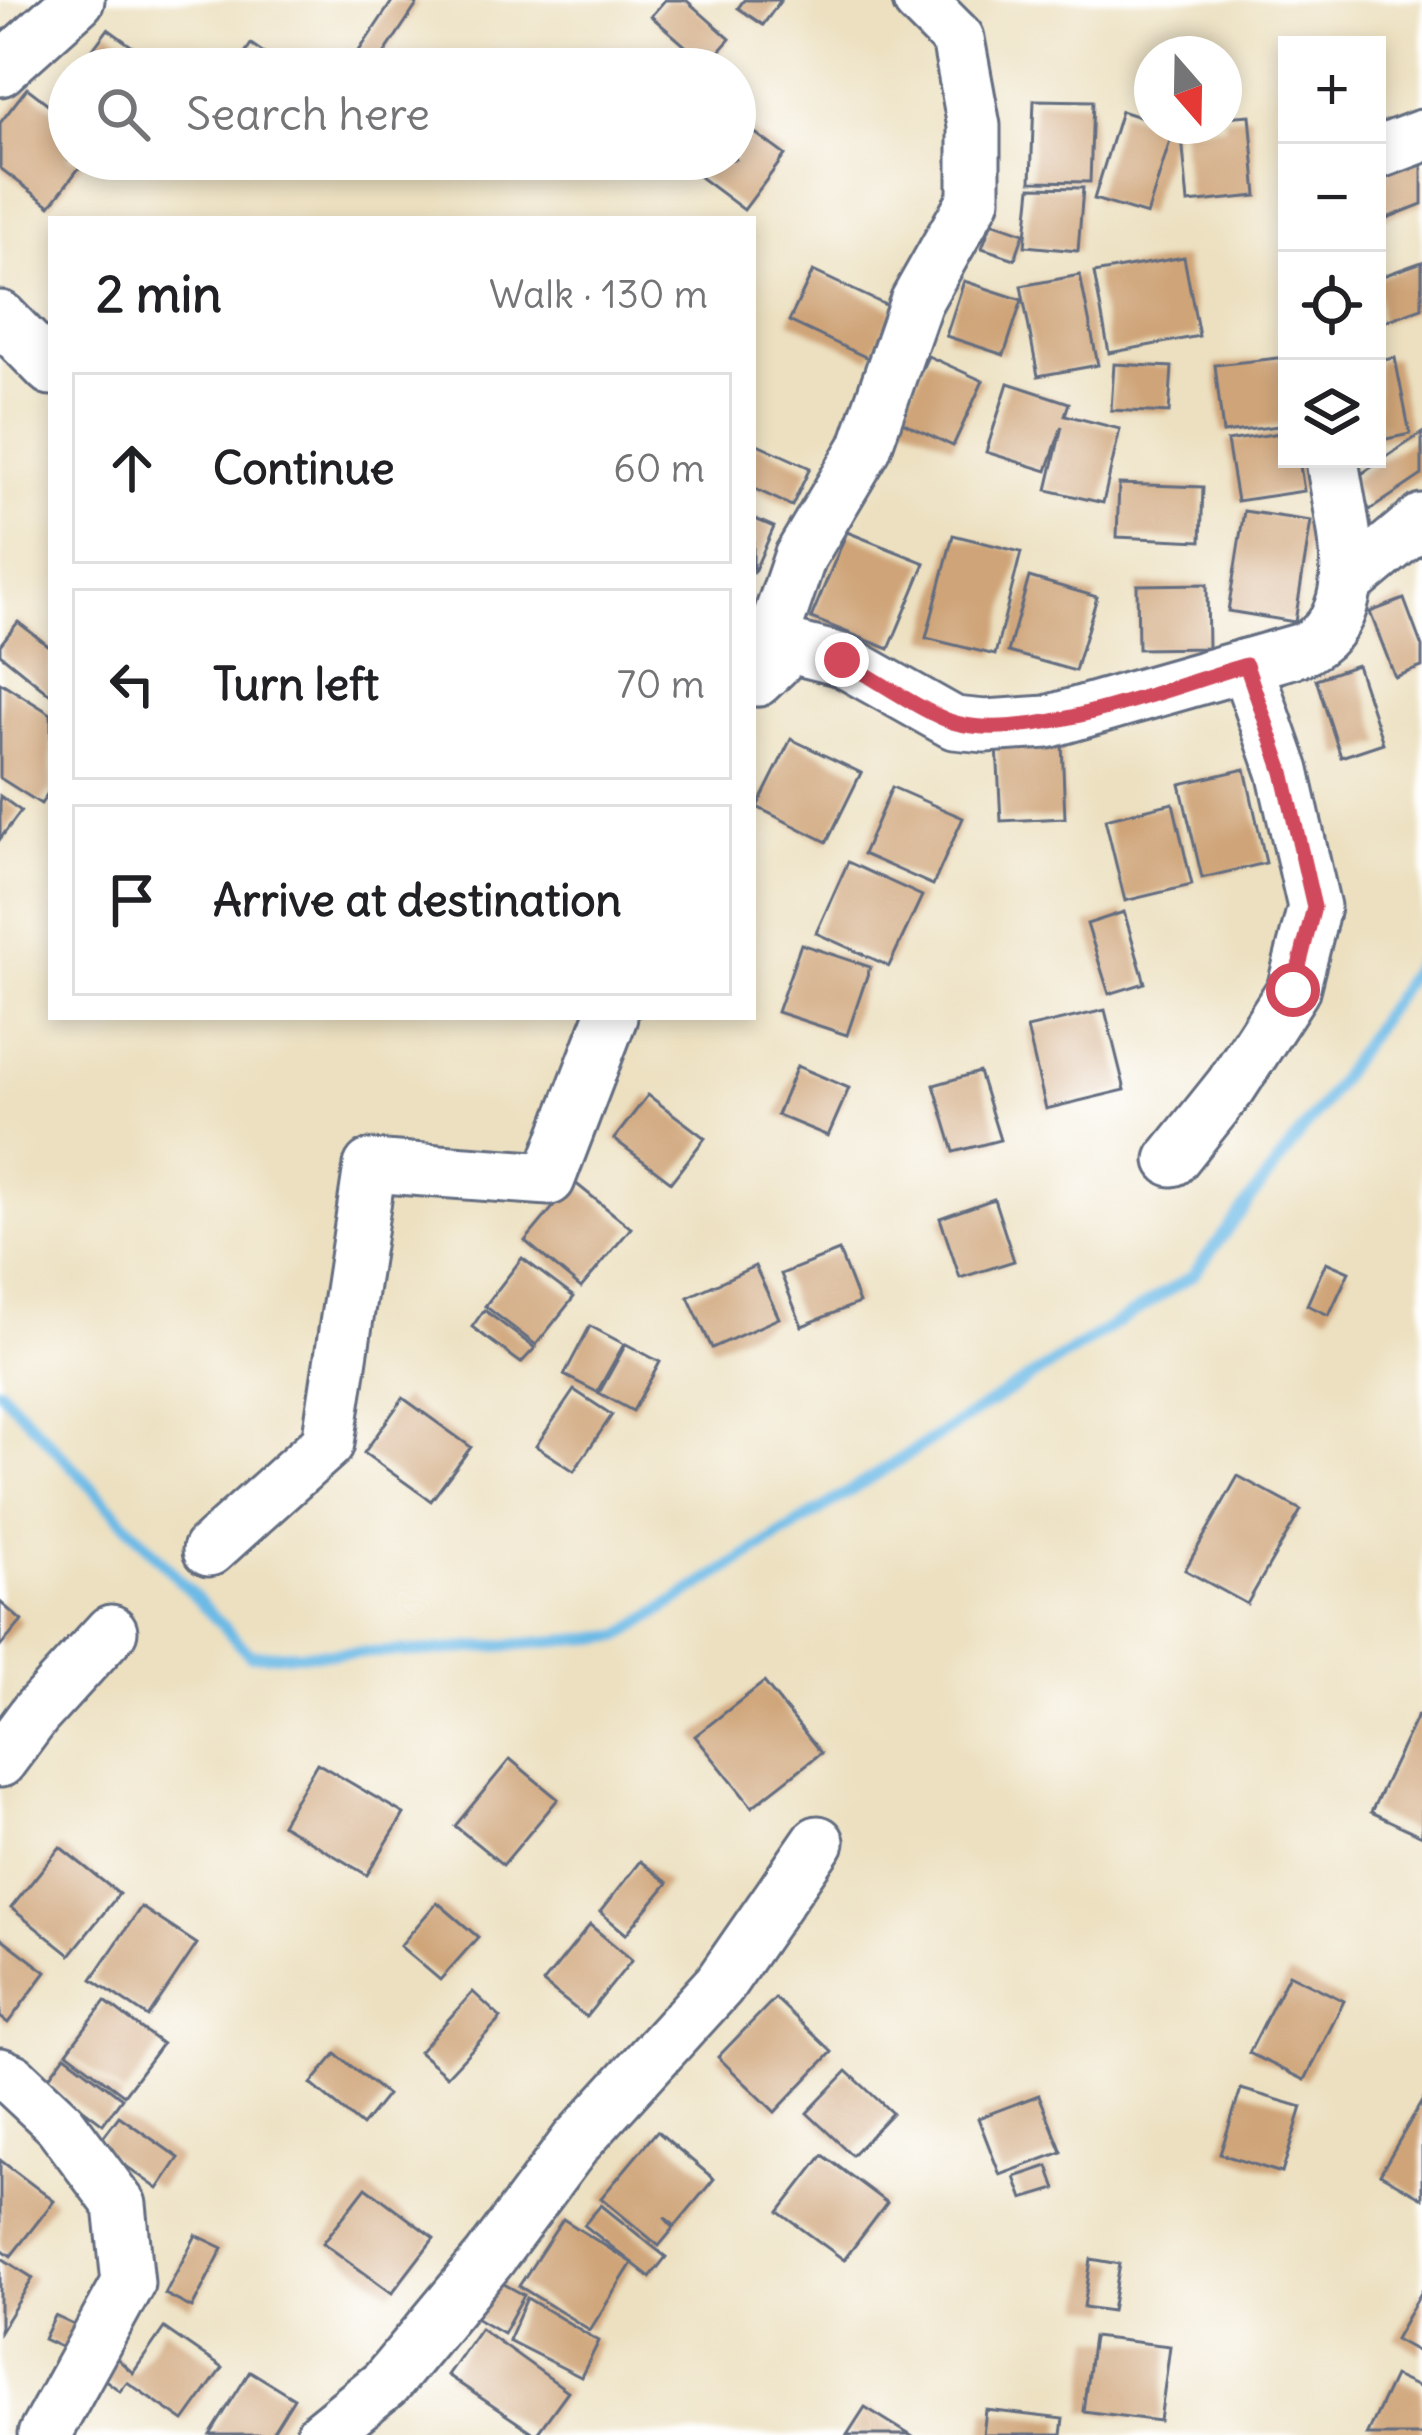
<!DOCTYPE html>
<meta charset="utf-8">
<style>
body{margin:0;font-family:Delius,sans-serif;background:#f2f2f2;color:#202124}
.controls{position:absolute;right:36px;top:36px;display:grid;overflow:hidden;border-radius:0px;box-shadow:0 6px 18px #0003}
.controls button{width:108px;height:108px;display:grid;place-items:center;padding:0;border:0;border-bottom:3px solid #e0e0e0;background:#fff;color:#202124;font:60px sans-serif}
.compass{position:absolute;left:1134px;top:36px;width:108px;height:108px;border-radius:50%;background:#fff;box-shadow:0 6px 18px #0003;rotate:160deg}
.stop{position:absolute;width:36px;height:36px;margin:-27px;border:9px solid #d1495b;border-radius:50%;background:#fff}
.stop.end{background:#d1495b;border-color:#fff;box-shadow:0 3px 12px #0008}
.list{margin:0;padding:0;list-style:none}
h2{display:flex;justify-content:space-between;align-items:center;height:156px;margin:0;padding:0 48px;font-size:51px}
h2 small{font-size:39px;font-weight:400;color:#757577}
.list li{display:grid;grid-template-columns:78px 1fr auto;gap:36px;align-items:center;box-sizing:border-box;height:192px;margin:0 24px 24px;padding:0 24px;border:3px solid #e0e0e0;border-radius:0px}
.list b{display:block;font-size:45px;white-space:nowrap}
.list em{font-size:39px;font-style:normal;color:#757577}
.icon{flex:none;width:66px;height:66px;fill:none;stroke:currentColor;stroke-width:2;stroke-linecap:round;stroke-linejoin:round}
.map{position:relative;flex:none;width:1422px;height:2435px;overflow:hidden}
.search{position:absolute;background:#fff;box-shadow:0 6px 18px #0003;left:48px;top:48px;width:708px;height:132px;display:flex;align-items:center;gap:30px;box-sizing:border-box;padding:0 42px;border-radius:66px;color:#757577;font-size:45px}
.panel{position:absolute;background:#fff;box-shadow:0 6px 18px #0003;left:48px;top:216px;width:708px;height:804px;border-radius:0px}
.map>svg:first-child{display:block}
</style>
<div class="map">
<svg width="1422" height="2435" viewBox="0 0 1422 2435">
<rect width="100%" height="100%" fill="#fff"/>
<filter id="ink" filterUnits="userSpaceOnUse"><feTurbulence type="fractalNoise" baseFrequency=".00833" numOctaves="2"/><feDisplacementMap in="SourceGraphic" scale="24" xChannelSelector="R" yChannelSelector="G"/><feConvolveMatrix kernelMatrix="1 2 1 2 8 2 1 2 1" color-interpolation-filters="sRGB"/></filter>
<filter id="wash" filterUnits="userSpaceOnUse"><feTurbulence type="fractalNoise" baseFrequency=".004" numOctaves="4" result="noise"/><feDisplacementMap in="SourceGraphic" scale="48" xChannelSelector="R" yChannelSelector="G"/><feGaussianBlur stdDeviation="2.7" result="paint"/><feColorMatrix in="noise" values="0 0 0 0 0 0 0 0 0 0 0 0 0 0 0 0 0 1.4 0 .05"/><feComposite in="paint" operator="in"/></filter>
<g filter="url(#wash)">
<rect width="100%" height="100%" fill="#ece0c0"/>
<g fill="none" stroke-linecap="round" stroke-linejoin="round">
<polyline stroke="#6cbae6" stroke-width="12" points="0,1390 250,1655 434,1651 620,1636 1193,1275 1323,1104 1422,957"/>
</g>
<g id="blocks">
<g fill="#cfa478">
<polygon points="393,0 418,3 374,69 347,69"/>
<polygon points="665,0 686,0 730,39 707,65 651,16"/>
<polygon points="744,0 781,0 763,25 738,8"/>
<polygon points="108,29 163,69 78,69"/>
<polygon points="251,44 287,69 234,69"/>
<polygon points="652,50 673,69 635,69"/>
<polygon points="27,88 69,120 69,159 86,159 50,206 0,168 0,123"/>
<polygon points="1034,100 1093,101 1090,182 1031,181"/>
<polygon points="1121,111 1152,121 1152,126 1174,128 1147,215 1094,199"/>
<polygon points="1250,115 1257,196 1188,203 1181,126 1224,126 1224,117"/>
<polygon points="735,118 785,155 744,210 676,159 735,159"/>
<polygon points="1422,155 1422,204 1377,222 1377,174"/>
<polygon points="1031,187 1083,188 1078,251 1025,246"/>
<polygon points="992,222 1024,233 1015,259 982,248"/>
<polygon points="1184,257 1199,336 1109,353 1094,273"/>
<polygon points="1422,262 1422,308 1380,323 1377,278"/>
<polygon points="813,271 894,309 870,359 789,321"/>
<polygon points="1080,275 1098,365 1038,376 1021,286"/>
<polygon points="964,281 1022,300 1004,355 946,336"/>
<polygon points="928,356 983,381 953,446 898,420"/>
<polygon points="1287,357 1287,425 1223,433 1215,365"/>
<polygon points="1395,358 1410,434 1377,441 1377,361"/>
<polygon points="1114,364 1172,367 1169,413 1111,410"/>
<polygon points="1008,383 1069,403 1065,415 1120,429 1103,503 1047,490 1062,426 1047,471 986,452"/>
<polygon points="1287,432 1287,459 1299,459 1304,491 1237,501 1227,441"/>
<polygon points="1422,433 1422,475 1370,510 1351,481"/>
<polygon points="753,442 810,468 792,506 753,488"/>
<polygon points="1119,484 1203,487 1201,541 1117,537"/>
<polygon points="1244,511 1311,521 1295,622 1228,611"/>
<polygon points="753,518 774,527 753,574"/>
<polygon points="847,532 925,563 889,649 811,618"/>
<polygon points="953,535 1021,552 995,655 926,638"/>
<polygon points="1029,577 1097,597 1075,671 1008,652"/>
<polygon points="1207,584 1208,648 1138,649 1137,585"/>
<polygon points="1404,599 1422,647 1422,667 1395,677 1370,612"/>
<polygon points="18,622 51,648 51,695 0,654 0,645"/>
<polygon points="1357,665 1383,743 1341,757 1316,679"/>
<polygon points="0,682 51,714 51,788 41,804 0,778"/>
<polygon points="791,739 861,773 827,842 757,807"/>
<polygon points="1062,742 1065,818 1001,821 997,746"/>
<polygon points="1245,769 1266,863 1202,878 1180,784"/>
<polygon points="892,787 963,818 933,885 863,854"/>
<polygon points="0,796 21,811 0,839"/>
<polygon points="1173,803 1192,885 1125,901 1105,819"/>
<polygon points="848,862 922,896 889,966 816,933"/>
<polygon points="1124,912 1145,983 1109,994 1087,924"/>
<polygon points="801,944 870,967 847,1035 777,1012"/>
<polygon points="1105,1010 1125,1090 1046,1109 1027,1028"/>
<polygon points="797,1066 849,1088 828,1136 777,1115"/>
<polygon points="979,1072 1000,1140 954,1152 934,1085"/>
<polygon points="648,1095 705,1138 671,1182 614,1139"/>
<polygon points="574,1182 631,1228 581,1288 525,1241"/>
<polygon points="994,1199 1014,1261 960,1278 940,1218"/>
<polygon points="839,1251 859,1303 802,1326 781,1274"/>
<polygon points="522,1258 574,1297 536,1345 485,1306"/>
<polygon points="1326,1262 1349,1272 1329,1315 1307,1305"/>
<polygon points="755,1266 779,1318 712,1348 688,1297"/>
<polygon points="484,1310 535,1348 521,1363 472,1327"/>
<polygon points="590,1326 624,1344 597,1392 564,1375"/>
<polygon points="626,1344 660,1362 633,1411 599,1393"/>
<polygon points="574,1390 612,1415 574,1471 536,1446"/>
<polygon points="403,1398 471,1447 431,1501 364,1453"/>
<polygon points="1238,1476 1301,1510 1247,1604 1185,1570"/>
<polygon points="0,1602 22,1621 0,1647"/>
<polygon points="764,1682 821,1753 752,1807 695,1736"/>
<polygon points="1417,1716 1422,1718 1422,1836 1371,1812"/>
<polygon points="510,1759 558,1799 503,1865 455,1826"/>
<polygon points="317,1763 404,1814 367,1875 281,1824"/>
<polygon points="60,1847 119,1894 70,1955 11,1908"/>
<polygon points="640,1861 668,1883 626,1934 600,1912"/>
<polygon points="437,1902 478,1937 440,1980 400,1946"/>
<polygon points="141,1907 197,1944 148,2017 92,1979"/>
<polygon points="590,1925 632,1960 586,2017 543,1983"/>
<polygon points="0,1937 46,1972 8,2023 0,2017"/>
<polygon points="1289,1974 1344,2001 1305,2080 1249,2053"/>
<polygon points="473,1992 501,2018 447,2076 419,2052"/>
<polygon points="775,1998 832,2052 775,2112 718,2057"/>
<polygon points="105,2001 162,2044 124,2095 67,2052"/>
<polygon points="336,2054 387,2095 362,2126 311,2084"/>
<polygon points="65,2055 122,2098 103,2124 46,2081"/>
<polygon points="847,2071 892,2113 852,2155 807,2113"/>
<polygon points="1241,2089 1302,2107 1282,2173 1220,2154"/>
<polygon points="1039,2095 1062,2152 1000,2175 978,2118"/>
<polygon points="1422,2101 1422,2198 1380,2174"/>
<polygon points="119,2116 179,2158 158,2189 97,2145"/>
<polygon points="657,2131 714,2179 675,2226 664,2217 674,2228 659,2246 601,2198"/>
<polygon points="823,2155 887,2203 844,2260 779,2212"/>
<polygon points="0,2160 54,2201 11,2256 0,2248"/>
<polygon points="1048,2166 1056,2189 1023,2199 1015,2177"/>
<polygon points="366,2187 434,2238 392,2293 323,2243"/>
<polygon points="601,2205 666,2257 650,2277 584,2225"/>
<polygon points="563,2219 632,2263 590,2330 519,2286"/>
<polygon points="196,2235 223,2248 192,2308 165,2294"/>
<polygon points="0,2257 33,2278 0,2331"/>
<polygon points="1091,2259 1120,2264 1112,2311 1084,2307"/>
<polygon points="493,2278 524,2295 503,2333 472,2315"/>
<polygon points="1422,2291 1422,2354 1395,2339"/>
<polygon points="527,2298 599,2341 581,2377 508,2340"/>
<polygon points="55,2316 80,2328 70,2351 44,2339"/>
<polygon points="164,2328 222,2368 184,2421 127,2382 120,2391 97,2374 113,2355 133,2373"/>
<polygon points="480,2328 568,2391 536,2435 447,2375"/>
<polygon points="1093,2337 1170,2346 1160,2421 1083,2411"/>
<polygon points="250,2371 294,2398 271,2435 210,2435"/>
<polygon points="1394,2376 1422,2389 1422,2435 1366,2435"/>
<polygon points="865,2407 910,2435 847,2435"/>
<polygon points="986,2410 1063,2419 1061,2435 983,2435"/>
</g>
</g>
</g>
<g filter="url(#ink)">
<use href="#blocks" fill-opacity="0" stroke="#646d80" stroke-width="3"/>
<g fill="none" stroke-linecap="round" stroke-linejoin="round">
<defs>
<g id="minor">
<polyline points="0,70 78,0"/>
<polyline points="1377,153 1422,136"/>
<polyline points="0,317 51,369"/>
<polyline points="1349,581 1422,520"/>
<polyline points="771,642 800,557 865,448 916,302 974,199 974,126 958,39 919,0"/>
<path d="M753,679L757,680L776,662L771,642L842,660L954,723L985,726L1047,722L1306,648C1372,611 1340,521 1332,459"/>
<polyline points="1172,1160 1231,1086 1293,990 1314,907 1283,771 1246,665"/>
<polyline points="209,1550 328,1443 370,1166 549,1179 611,1017"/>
<polyline points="0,1761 35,1714 111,1631"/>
<polyline points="0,2074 13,2080 60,2124 120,2205 128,2283 44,2435"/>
<polyline points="322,2435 385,2384 489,2259 576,2142 719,1985 818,1842"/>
</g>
</defs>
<use href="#minor" stroke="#646d80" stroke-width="57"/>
<use href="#minor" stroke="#fff" stroke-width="51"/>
</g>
</g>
<g fill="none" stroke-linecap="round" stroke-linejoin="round" filter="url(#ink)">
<path stroke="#d1495b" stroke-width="15" d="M842,660C870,676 929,716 956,723C1032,743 1170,687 1246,665L1283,772L1314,907L1293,990"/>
</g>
</svg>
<div class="controls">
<button>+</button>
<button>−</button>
<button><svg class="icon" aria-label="locate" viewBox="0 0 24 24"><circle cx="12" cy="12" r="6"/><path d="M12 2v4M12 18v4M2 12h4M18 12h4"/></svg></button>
<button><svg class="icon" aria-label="layers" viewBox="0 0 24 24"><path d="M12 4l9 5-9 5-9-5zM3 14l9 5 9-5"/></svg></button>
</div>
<svg class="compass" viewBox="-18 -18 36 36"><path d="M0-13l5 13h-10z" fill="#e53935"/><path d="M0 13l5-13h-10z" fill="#757577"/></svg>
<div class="stop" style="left:1293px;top:990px"></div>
<div class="stop end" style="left:842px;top:660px"></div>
<div class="search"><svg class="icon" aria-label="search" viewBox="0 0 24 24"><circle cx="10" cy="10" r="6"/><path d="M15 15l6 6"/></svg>Search here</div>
<section class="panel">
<h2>2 min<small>Walk · 130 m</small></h2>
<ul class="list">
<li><svg class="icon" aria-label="ahead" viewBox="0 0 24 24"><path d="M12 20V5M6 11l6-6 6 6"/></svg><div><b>Continue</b></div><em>60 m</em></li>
<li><svg class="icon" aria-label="left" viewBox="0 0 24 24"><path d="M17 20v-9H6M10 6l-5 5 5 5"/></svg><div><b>Turn left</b></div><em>70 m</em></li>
<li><svg class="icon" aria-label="arrive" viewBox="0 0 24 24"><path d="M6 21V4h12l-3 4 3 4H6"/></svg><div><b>Arrive at destination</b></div></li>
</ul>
</section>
</div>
